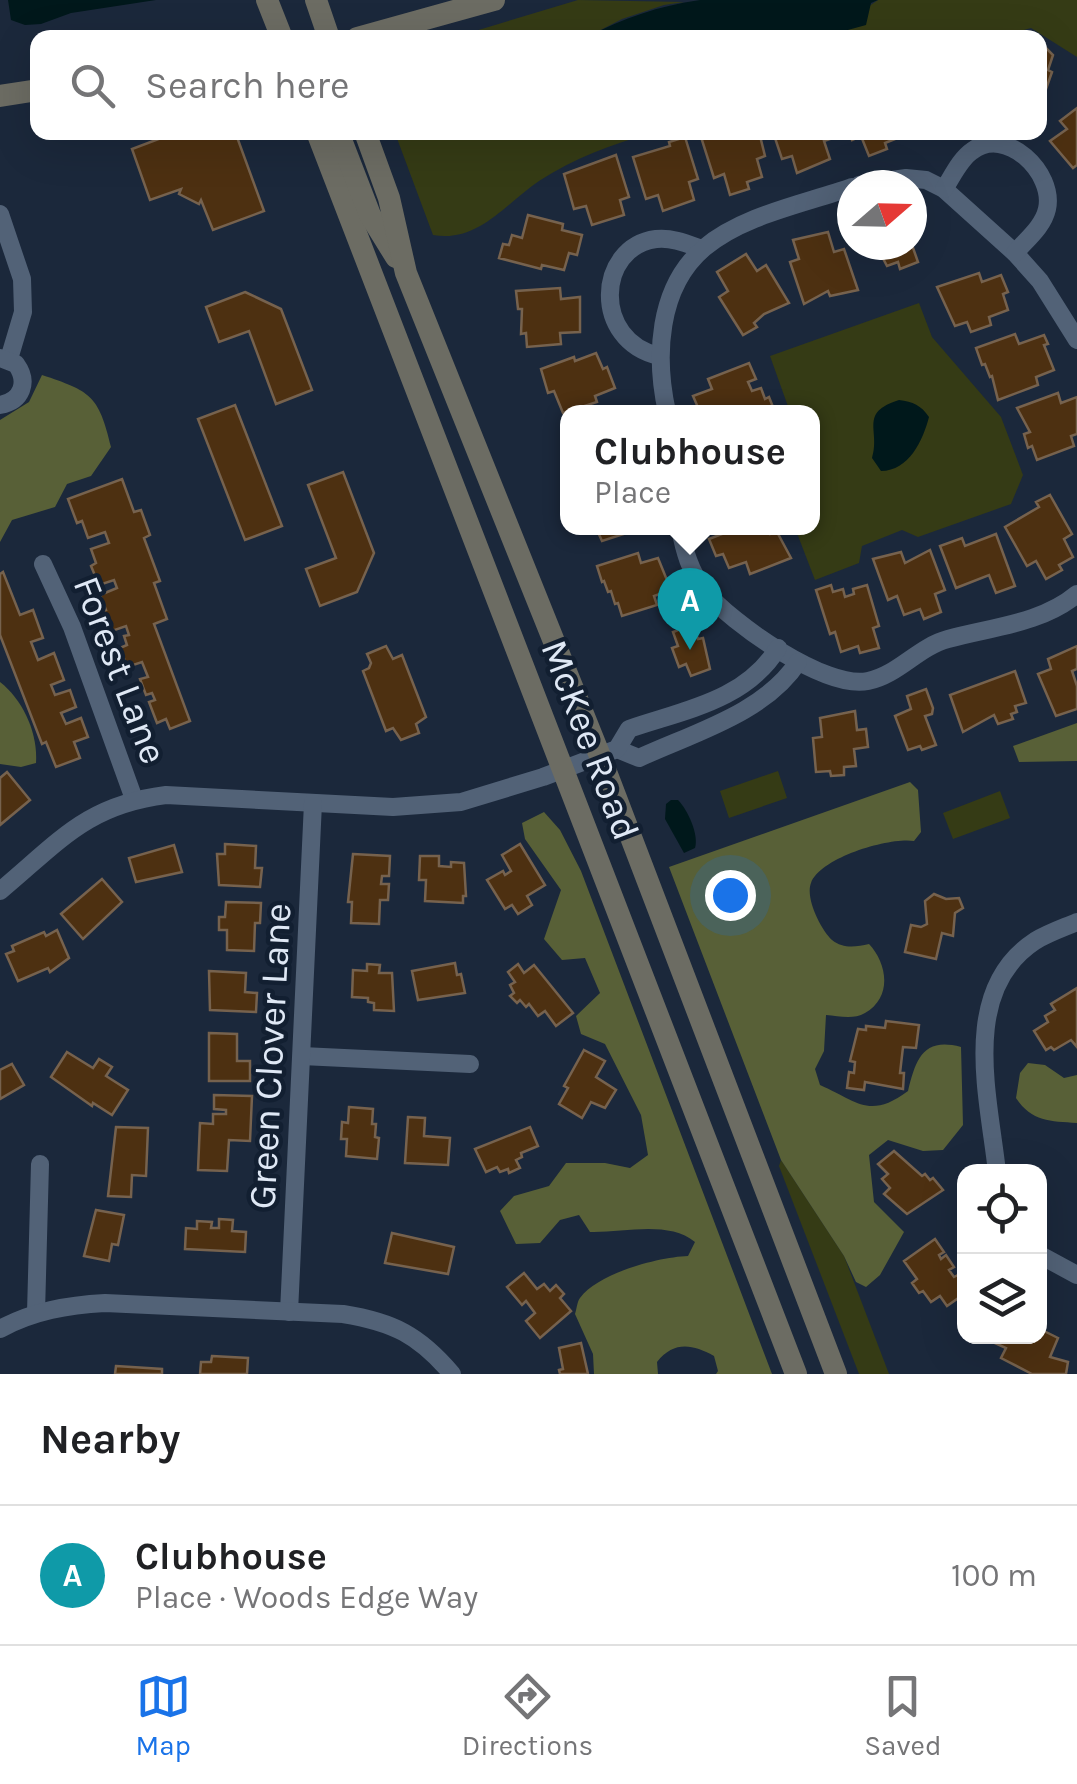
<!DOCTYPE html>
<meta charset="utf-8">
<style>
body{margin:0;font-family:Karla,sans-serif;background:#f6f6f6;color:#202124}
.controls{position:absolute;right:30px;bottom:30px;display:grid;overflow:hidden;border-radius:20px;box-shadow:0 10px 40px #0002}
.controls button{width:90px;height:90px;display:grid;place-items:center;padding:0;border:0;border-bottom:2px solid #e0e0e0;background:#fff;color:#202124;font:50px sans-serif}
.compass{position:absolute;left:837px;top:170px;width:90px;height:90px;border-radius:50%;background:#fff;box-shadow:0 10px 40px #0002;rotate:70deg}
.you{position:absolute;left:730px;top:895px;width:35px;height:35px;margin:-25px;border:8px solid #fff;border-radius:50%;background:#1a73e8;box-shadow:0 0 0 15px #1a73e833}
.badge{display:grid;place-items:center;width:65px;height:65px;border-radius:50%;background:#1a73e8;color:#fff;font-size:32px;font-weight:700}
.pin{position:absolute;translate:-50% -82px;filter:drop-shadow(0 2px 5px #0008)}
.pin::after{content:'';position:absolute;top:52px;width:35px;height:30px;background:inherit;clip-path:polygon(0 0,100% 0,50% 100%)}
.popup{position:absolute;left:560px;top:405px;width:260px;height:130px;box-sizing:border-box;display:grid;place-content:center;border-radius:20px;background:#fff;filter:drop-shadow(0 2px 8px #0005);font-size:32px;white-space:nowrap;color:#757577}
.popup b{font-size:38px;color:#202124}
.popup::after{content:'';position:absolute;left:50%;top:100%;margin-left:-20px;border:20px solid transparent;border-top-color:#fff}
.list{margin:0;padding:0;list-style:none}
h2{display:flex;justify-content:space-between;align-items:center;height:130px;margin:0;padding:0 40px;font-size:42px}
h2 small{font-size:32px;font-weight:400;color:#757577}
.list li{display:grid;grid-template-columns:65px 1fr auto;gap:30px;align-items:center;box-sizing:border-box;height:140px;padding:0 40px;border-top:2px solid #e0e0e0}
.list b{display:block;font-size:38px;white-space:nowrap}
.list p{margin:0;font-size:32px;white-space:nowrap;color:#757577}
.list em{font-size:32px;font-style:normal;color:#757577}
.icon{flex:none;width:55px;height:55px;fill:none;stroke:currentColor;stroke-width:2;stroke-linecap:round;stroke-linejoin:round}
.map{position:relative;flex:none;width:1077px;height:1374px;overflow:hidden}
.search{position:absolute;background:#fff;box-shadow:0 10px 40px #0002;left:30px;right:30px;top:30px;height:110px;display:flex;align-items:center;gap:25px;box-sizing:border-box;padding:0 35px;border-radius:20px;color:#757577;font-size:38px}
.sheet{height:270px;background:#fff}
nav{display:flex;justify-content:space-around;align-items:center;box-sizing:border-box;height:140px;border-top:2px solid #e0e0e0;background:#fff;font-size:28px;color:#757577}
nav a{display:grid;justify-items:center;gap:5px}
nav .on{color:#1a73e8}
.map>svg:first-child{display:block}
</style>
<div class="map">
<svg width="1077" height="1374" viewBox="0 0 1077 1374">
<rect width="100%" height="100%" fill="#1b283b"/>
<g fill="#353b15">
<polygon points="578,0 684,2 664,5 622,19 587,37 452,38"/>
<polygon points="878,0 1077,0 1077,57 1031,28 995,38 788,38 826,36"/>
<path d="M395,133V132L652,133C612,144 575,158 539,181C505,204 478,243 433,235Z"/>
<polygon points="919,303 932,337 1001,417 1023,475 1011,504 918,537 902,530 862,546 859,563 815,580 795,528 812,528 812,412 790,412 770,356"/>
<polygon points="778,771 787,798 729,818 720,791"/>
<polygon points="1000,791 1010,818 953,839 943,813"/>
<polygon points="781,1160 844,1256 889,1374 859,1374 779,1166"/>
</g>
<g fill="#586037">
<path d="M42,375C90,391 99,395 111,447L91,476L67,484L55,507L12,520L0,542V420L29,402Z"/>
<path d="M0,682C23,700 38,733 36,763L21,767L0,764Z"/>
<polygon points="1077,723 1077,761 1019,762 1013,746"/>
<path d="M910,782L918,790L921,832L914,841C890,837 821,857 811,883C805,898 821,930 832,940C843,949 856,947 869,944C887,963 893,997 865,1013C853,1020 839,1016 826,1015L824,1051L815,1069L820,1085C857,1101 869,1120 908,1091C916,1059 923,1037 961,1047L963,1125L943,1150L923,1151L888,1140L869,1155L874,1202L904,1232L880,1275L866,1287L856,1282L844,1256L781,1160L669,867Z"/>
<path d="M544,812L560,830L581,871L772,1374H716L718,1371L714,1356C692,1344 674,1341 657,1362L658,1374H594L593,1354L575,1314C577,1308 577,1302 580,1298C598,1273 659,1257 688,1256L695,1242C668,1220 623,1233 590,1232L579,1215L560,1220L540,1243L516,1244L500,1211L514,1196L549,1186L566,1163H605L630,1168L648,1155L641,1115L605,1044L581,1034L576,1016L600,993L585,958L562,960L544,939L561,890L525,839L522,823Z"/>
<path d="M1028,1063L1045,1065L1064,1078L1077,1075V1123C1050,1121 1032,1122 1016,1098L1020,1073Z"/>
</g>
<g fill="#00181b">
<polygon points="8,0 156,0 71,13 41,24 25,25 11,20"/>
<path d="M700,0H878L871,3L866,25L826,36L788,37H587C624,18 658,6 700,0Z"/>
<path d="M899,400C913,402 921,405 929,417C923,440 909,471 881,471L872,458C881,430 858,413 899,400Z"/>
<path d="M671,800H678C688,810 699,835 695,848L684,853L665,819L666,804Z"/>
</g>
<g fill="#4d3011" stroke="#76624e" stroke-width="2.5">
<polygon points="1044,46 1053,55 1048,70 1052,72 1040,106 1040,48"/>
<polygon points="1077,108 1077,165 1073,168 1050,141 1067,129 1060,121"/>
<polygon points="177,132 227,132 237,137 264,211 213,230 201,200 199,204 179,194 181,189 150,200 132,149"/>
<polygon points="714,132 719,137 729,132 759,132 765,156 757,159 762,177 747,182 749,189 730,195 724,174 714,178 701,137"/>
<polygon points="773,132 831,132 833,138 824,141 830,159 797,173 792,156 782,159"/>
<polygon points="849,132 898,132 900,137 885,143 887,149 869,156 861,136 852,140"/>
<polygon points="685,137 698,179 689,182 694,200 663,211 658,195 646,199 633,157 670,146 669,142"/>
<polygon points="616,155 629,197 620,200 624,215 592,225 586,206 574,209 564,174"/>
<polygon points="528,215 563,224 562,230 582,235 577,255 569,253 564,270 542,265 541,269 499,258 503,244 509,245 512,235 522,238"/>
<polygon points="828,232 834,252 844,249 858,290 830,296 828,291 804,304 790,262 799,259 793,240"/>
<polygon points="876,245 912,245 918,262 900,269 898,262 887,266"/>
<polygon points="746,254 757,271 766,265 789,303 764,314 754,323 757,327 743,335 719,297 728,291 717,272"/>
<polygon points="979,273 982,282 1001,275 1008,292 1003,294 1008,310 989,317 991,325 971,332 967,322 955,326 937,287"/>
<polygon points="560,288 561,299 580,297 580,332 560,333 561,344 527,347 526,333 521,334 522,309 518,309 516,291"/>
<polygon points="245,292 281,309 312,390 276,404 249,331 219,342 206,307"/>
<polygon points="1015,334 1019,344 1044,335 1048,344 1044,345 1054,370 1036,377 1038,385 998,400 992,376 990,377 985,364 982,365 976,348"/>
<polygon points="596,353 603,369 607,367 615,388 595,396 597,402 563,413 554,391 548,393 541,369 574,357 575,361"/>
<polygon points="749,363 756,379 748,382 752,391 761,388 765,399 769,397 775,412 700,412 693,396 712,389 708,379"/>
<polygon points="1058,393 1061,403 1077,397 1077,434 1071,436 1074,446 1037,460 1032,446 1028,448 1024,434 1030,432 1017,408"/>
<polygon points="235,405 282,526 245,540 198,419"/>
<polygon points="343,472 374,553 357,592 320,606 306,569 336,558 308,485"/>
<polygon points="122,479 134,512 141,510 150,535 144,538 160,581 154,583 167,619 154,624 190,721 170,729 166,719 157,723 149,702 155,700 152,693 146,695 140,679 148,677 142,662 127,667 120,648 127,645 124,636 129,635 126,626 109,632 101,612 106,610 100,595 117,588 114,580 99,585 91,566 96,563 91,549 109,543 105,532 88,538 82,521 77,523 68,499"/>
<polygon points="1050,495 1072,534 1064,539 1073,557 1059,565 1062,570 1046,579 1036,561 1027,566 1005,527 1039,507 1036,502"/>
<polygon points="596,528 635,528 636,530 602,541"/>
<polygon points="725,528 767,528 770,534 777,532 791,558 750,574 746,562 729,568 723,554 716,556 709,539 727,532"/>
<polygon points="996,534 1015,586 996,593 989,575 956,588 940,546 962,538 965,546"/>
<polygon points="930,550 945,590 935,594 941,612 924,619 920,609 904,615 897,596 888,600 873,559 901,552 905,563"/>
<polygon points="638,553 641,563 658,558 671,590 654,596 657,605 622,616 618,603 615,604 611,591 608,592 604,581 602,582 597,566"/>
<polygon points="3,572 20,615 33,610 43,638 31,642 38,660 54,653 64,680 51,685 55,695 70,690 76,707 61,713 66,724 81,718 88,737 74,742 80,758 56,767 46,742 42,744 0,635 0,574"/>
<polygon points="831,585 833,592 843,589 845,597 854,594 853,589 867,585 879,626 873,628 879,648 860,653 858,646 841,652 835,632 830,634 816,590"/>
<polygon points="692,625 698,639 703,638 710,669 691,676 686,664 679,667 672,648 678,646 673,632"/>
<polygon points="386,646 393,659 402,655 426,717 416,724 419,733 401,740 393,728 386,731 363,671 369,668 371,663 367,654"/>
<polygon points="1077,646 1077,669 1072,671 1077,686 1077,709 1056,716 1038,674 1051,669 1048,659"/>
<polygon points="1015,671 1026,703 1015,706 1017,712 1011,714 1013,719 998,724 994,715 963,732 950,695"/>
<polygon points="926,689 933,708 932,714 925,716 936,745 922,750 920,746 908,750 895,716 911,709 907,696"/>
<polygon points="855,711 857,730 866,729 868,747 854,749 856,766 844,767 844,775 831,776 830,771 816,772 813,738 822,737 820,718"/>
<polygon points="7,772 30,800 0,825 0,778"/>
<polygon points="225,844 256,846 255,868 262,868 260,887 219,885 217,854 225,854"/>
<polygon points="520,844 545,885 527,896 532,905 518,914 512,905 505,909 487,880 503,871 505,875 511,871 502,855"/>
<polygon points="174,845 182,872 136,882 129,858"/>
<polygon points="353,854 390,856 389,876 382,876 381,884 389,884 388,900 380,900 379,924 351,923 352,902 348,902"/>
<polygon points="420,856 439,856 439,866 451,867 451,862 464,863 466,896 463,896 463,903 425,901 426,880 419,880"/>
<polygon points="102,879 122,902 83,939 61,914"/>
<polygon points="934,894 946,899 959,898 963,908 955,913 953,936 942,933 936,959 905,952 911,925 921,927 927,924 925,901"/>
<polygon points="226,902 261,903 260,923 255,923 254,951 227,950 227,930 219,930 219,917 225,917"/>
<polygon points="57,930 69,958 50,972 48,968 18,981 6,954 14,951 12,946 44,932 46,936"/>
<polygon points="455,963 457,975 461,974 465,993 418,1000 412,971"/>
<polygon points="367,964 380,965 379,973 392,973 394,1011 374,1010 374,1003 368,1002 368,998 352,997 353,970 367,971"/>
<polygon points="518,964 524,973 534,965 573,1013 556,1026 545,1011 538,1016 529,1004 526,1007 520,1000 517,1003 510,996 514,993 510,985 515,982 508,972"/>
<polygon points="209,971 246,973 245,992 257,993 256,1012 210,1010"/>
<polygon points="1077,988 1077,1047 1071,1040 1054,1050 1051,1047 1046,1050 1034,1031 1048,1022 1045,1016 1055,1010 1051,1004"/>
<polygon points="886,1021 919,1025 916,1048 903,1047 900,1073 904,1073 903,1089 865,1082 864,1090 847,1088 849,1072 854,1073 855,1062 850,1061 858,1029 866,1030 866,1026 885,1028"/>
<polygon points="209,1033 237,1034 237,1061 250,1061 250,1081 209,1081"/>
<polygon points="584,1050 605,1061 596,1077 616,1090 605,1108 591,1102 582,1118 559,1104 568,1088 564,1086"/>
<polygon points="67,1052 93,1068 99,1059 112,1067 106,1076 128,1090 112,1115 93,1103 92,1106 51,1077"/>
<polygon points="12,1064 24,1085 0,1099 0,1070"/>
<polygon points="214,1095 252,1096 250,1141 229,1140 227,1171 198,1170 200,1123 213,1124 213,1114 226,1114 226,1110 214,1109"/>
<polygon points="349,1107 373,1109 372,1124 376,1124 375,1137 379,1138 377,1159 346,1156 347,1139 341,1139 342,1122 348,1123"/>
<polygon points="408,1117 425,1118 424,1136 450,1138 448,1165 405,1163"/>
<polygon points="116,1127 148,1128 146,1176 132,1175 131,1197 108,1196"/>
<polygon points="530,1127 538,1146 521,1153 522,1157 516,1160 520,1168 509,1173 508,1169 500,1172 497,1167 486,1172 475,1149"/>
<polygon points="894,1151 922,1176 925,1174 930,1180 933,1178 943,1190 907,1214 884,1194 890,1188 882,1179 888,1174 878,1164"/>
<polygon points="96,1210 124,1215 118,1245 112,1244 109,1261 84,1256"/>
<polygon points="219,1219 233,1220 232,1231 246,1232 245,1252 185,1249 186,1228 197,1229 197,1221 212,1222 211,1228 219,1228"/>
<polygon points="392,1233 454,1247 448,1274 385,1263"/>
<polygon points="935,1239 944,1252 939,1255 941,1259 946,1255 954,1267 949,1270 954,1277 960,1274 964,1281 964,1294 947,1306 940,1296 931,1302 923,1291 919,1293 912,1283 917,1279 904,1261"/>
<polygon points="524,1273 537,1289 544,1284 550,1291 556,1285 564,1294 560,1298 571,1311 540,1338 526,1321 535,1313 526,1301 522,1305 507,1287"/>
<polygon points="1040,1329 1058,1338 1050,1357 1068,1362 1066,1374 1032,1374 1001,1358 1006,1348 995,1343 998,1336 1040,1336"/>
<polygon points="581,1343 588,1374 560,1374 559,1370 563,1369 559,1348"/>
<polygon points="212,1356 248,1358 247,1374 200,1374 201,1362 211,1362"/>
<polygon points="116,1366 162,1369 162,1374 115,1374"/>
</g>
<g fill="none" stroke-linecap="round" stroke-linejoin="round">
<g stroke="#526277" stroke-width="18">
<polyline points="859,185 906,178 926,180 944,189 1015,253 1040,281 1077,340"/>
<path d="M944,189C952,177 960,159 972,151C1006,125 1055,173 1047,209C1043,227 1026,240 1015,253"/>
<polyline points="0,214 22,279 23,312 9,359"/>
<path d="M659,356C592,341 596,247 656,239C672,237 688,244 702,249"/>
<path d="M0,405C22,401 29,382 16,364L0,358"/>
<path d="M667,412C655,358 657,288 704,248C743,215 804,204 852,187"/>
<path d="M680,528C684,550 690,572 705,591C731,623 826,690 868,681C898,675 918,647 948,639C991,627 1041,624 1077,594"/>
<polyline points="43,564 72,627 134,799"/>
<path d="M617,749L639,758C693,733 765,713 798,662"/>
<path d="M0,891C59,842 86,805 166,795L393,807L461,802L543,777L617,749L629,729C684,710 745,701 778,648"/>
<polyline points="302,1056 470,1064"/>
<path d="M997,1172C989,1097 959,991 1035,941C1048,933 1063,928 1077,922"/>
<polyline points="1040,1255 1077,1275"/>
<polyline points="289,1312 313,803"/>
<polyline points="36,1313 40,1164"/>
<path d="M0,1329C33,1311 68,1305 105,1303L343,1314C393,1322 419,1335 452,1374"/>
</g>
<g stroke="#6c6c63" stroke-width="22">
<polyline points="267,0 282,38"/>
<polyline points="316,0 329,38"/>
<polyline points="357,38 494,0"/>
<polyline points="0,96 38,90"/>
<polyline points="317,132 796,1374"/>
<polyline points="338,132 370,215 396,257"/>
<polyline points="365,132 389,198 406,273 600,756 836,1374"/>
</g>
</g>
<g text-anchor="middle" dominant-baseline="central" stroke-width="9" stroke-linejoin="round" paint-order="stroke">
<g font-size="38" fill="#dfe8f5" stroke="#121f31">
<text transform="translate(120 670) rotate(69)">Forest Lane</text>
<text transform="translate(590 740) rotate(69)">McKee Road</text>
<text transform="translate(270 1056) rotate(-87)">Green Clover Lane</text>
</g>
</g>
</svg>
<div class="controls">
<button><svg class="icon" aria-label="locate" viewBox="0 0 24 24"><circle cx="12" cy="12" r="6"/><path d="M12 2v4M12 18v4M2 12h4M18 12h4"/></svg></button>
<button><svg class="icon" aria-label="layers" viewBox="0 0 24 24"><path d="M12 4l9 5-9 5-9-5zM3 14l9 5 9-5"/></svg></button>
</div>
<svg class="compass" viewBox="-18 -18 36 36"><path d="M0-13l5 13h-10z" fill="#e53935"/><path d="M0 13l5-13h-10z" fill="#757577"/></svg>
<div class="you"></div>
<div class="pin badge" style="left:690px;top:650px;background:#0f9aa8">A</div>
<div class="popup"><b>Clubhouse</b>Place</div>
<div class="search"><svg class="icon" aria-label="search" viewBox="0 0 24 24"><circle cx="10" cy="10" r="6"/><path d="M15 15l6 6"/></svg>Search here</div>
</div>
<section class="sheet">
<h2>Nearby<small></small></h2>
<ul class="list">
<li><span class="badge" style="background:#0f9aa8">A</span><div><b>Clubhouse</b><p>Place · Woods Edge Way</p></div><em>100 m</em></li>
</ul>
</section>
<nav>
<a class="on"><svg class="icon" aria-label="map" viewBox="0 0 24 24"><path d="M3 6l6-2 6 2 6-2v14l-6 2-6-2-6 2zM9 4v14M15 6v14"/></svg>Map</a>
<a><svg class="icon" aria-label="directions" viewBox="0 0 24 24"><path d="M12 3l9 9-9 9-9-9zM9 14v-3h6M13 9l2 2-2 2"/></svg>Directions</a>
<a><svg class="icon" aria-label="saved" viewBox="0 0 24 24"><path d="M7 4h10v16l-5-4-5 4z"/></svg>Saved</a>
</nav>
